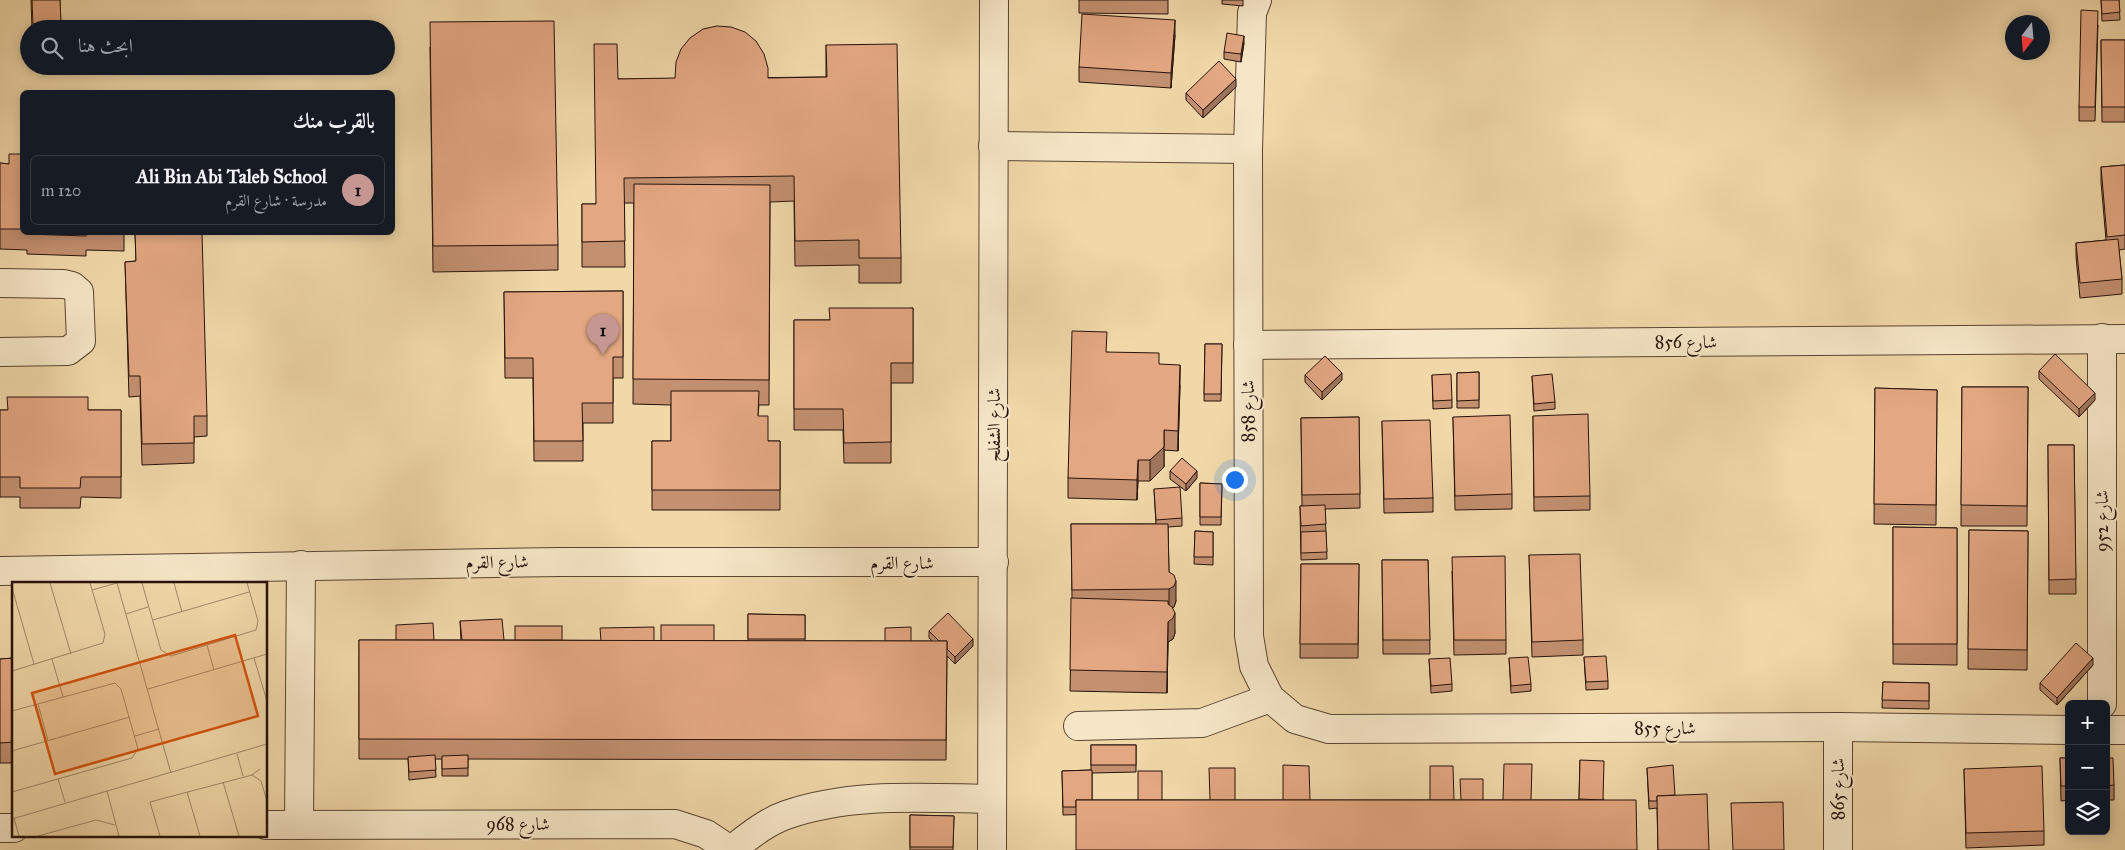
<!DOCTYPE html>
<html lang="ar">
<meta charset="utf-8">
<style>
body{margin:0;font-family:"IM FELL Great Primer",Amiri,serif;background:#20242c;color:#f1f3f6;direction:rtl}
.controls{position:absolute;right:15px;bottom:15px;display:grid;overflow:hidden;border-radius:8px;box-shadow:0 2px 12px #0003}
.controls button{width:45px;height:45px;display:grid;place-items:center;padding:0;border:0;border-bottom:1px solid #363941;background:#171b24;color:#f1f3f6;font:25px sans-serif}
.compass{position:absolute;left:2005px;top:15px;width:45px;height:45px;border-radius:50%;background:#171b24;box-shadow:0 2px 12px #0003;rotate:196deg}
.you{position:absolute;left:1234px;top:479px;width:18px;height:18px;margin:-12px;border:4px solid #fff;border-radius:50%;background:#1a73e8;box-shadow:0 0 0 8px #1a73e833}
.badge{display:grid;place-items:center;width:32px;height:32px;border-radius:50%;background:#c59692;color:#111;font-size:16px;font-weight:700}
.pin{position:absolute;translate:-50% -41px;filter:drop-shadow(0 1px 2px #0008)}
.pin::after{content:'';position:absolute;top:26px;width:18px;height:15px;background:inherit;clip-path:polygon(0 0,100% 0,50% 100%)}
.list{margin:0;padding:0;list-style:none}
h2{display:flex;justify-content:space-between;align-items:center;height:65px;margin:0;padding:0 20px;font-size:21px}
h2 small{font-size:16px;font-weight:400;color:#9ea1a6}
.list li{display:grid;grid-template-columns:32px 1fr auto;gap:15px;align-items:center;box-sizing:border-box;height:70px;margin:0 10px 10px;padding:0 10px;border:1px solid #363941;border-radius:8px}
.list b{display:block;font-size:19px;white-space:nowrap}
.list p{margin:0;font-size:16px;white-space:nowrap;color:#9ea1a6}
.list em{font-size:16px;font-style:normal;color:#9ea1a6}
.icon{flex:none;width:28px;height:28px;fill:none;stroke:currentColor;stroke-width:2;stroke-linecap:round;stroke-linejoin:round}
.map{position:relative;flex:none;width:2125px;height:850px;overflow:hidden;direction:ltr}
.search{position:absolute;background:#171b24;box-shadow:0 2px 12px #0003;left:20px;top:20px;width:375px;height:55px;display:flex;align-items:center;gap:12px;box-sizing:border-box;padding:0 18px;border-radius:28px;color:#9ea1a6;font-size:19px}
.panel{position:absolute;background:#171b24;box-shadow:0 2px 12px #0003;left:20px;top:90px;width:375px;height:145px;border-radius:8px;direction:rtl}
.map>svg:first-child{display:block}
</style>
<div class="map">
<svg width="2125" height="850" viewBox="0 0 2125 850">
<rect width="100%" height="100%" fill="#f1d8a9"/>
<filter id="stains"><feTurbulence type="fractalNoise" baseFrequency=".004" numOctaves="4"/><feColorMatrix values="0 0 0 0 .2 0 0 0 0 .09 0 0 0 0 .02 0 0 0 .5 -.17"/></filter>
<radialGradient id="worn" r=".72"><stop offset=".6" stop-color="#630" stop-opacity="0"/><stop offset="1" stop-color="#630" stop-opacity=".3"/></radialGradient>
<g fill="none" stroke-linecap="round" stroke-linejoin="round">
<defs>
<g id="minor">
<polyline points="1257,0 1252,13 1248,149 1249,636 1254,666 1270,698 1295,719 1329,729 1838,727 2069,730"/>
<polyline points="993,146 1248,149"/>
<polyline points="0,283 64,284 72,286 79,292 81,341 68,351 0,352"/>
<polyline points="1248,345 2125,339"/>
<polyline points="0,571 559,562 994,562"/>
<polyline points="2102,704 2102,338"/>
<polyline points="1078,726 1202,723 1270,698"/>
<polyline points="2106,730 2125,730"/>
<polyline points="266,825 675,824 706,834 730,850"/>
<polyline points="299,825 301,565"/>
<polyline points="0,828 14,828"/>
<path d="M731,850C748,837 766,822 786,815C852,792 924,798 992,799"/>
<polyline points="992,850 994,0"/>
<polyline points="1838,850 1838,727"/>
</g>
</defs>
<use href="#minor" stroke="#594432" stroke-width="30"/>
<use href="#minor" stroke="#f6e6c7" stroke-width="28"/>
</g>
<g fill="#c39070" stroke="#26120b">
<polygon points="31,0 60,0 61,29 32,29"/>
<polygon points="1079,0 1168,0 1168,14 1079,13"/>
<polygon points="1222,0 1243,0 1243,6 1222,4"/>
<polygon points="2101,0 2119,0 2120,20 2102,21"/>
<polygon points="2098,25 2095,121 2079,121 2079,107"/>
<polygon points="1175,35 1171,88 1079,82 1079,67"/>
<polygon points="2101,40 2125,40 2125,122 2102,122"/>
<polygon points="1244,43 1241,62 1224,59 1224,52"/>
<polygon points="826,45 901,258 901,283 859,283 859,265 795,266 794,201 770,202 769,405 759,405 758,416 768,441 780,441 780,510 652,510 652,441 671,441 671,405 633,404 634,203 624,203 625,267 582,267 582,204 596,204 618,79 826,77"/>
<polygon points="430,47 558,245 558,270 433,272"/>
<polygon points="1236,87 1203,118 1186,100 1186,93"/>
<polygon points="22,154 22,232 124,232 124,251 86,250 86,256 27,254 27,250 0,249 0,163 9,164"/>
<polygon points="2125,165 2125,249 2119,250 2122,279 2122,294 2080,298 2076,257 2076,243 2106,240 2101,182 2101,167"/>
<polygon points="135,232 207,416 207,436 194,437 194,463 142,465 140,396 129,397 125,262 136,261"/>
<polygon points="623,291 623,378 613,378 613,423 583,423 583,461 534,461 533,378 505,378 504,292"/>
<polygon points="913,308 913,383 891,383 891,463 844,463 843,430 794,430 794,320 829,320"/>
<polygon points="1205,344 1222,344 1221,401 1204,401"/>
<polygon points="1107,352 1159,364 1180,385 1178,451 1164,450 1164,467 1150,481 1138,481 1137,500 1068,498 1068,478"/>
<polygon points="2039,371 2095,400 2079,417 2039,379"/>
<polygon points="1479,372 1479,408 1457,408 1457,373"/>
<polygon points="1305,375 1342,380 1322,400 1305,382"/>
<polygon points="1432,375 1452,400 1452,408 1433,409"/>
<polygon points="1532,376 1555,402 1555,409 1534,411"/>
<polygon points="1962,387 2028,387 2027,526 1961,526"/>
<polygon points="1875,388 1937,390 1936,525 1874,524"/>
<polygon points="0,410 121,410 121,498 81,497 80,508 20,508 20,497 0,497"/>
<polygon points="1533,416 1590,496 1590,510 1534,511"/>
<polygon points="1359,417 1360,508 1325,509 1327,559 1301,560 1300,506 1302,506 1301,418"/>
<polygon points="1453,417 1512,494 1512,509 1455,510"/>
<polygon points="1382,421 1433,498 1433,512 1384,513"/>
<polygon points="2048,445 2074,445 2076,594 2049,594"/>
<polygon points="1170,471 1197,478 1186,491 1170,479"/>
<polygon points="1200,483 1222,484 1221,525 1200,525"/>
<polygon points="1154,489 1182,518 1182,526 1168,527 1169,572 1176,601 1174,607 1172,607 1175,633 1173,639 1168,642 1167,693 1070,691 1072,598 1071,524 1156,524"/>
<polygon points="1893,527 1957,528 1957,665 1893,664"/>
<polygon points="1969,530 2028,531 2027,670 1968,669"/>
<polygon points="1195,531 1213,532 1213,565 1194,564"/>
<polygon points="1529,555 1583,640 1583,655 1532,657"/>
<polygon points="1382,560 1428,560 1430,654 1383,654"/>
<polygon points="1301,564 1359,564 1358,658 1300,658"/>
<polygon points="1452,571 1506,640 1506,654 1454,655"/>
<polygon points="748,614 805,615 805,641 932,641 929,638 929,631 973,646 955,664 947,656 946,760 468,759 468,776 442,776 442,759 435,759 436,777 409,780 408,759 359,759 359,640 461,640 460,621 504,640 748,641"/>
<polygon points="1584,657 1608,681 1608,689 1586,690"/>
<polygon points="14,658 14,763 0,763 0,659"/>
<polygon points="1509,658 1531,684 1531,691 1511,693"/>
<polygon points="1429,659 1452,684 1452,691 1431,693"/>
<polygon points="2093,665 2057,705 2040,690 2040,683"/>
<polygon points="1883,682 1929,683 1929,709 1882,708"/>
<polygon points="1091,745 1136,745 1136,772 1092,773 1092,800 1579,800 1580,760 1604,800 1063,815 1062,771 1091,770"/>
<polygon points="2060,758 2069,758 2069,800 2061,801"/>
<polygon points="2106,758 2114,785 2114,800 2106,800"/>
<polygon points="1647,768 1675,795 1709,850 1658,850 1657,808 1649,809"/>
<polygon points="1964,769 2044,831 2044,845 1966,848"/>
<polygon points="910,815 954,816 953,850 910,850"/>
</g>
<g fill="#9f755b" stroke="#26120b">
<polygon points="1175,20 1175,35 1171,88 1171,73"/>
<polygon points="1244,36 1244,43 1241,62 1241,54"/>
<polygon points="1236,79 1236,87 1203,118 1203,110"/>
<polygon points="1180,365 1180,385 1178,451 1178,431"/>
<polygon points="1342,373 1342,380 1322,400 1322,392"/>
<polygon points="2095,393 2095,400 2079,417 2079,409"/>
<polygon points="1164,430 1164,467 1150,481 1150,460"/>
<polygon points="1138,460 1138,481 1137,500 1137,480"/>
<polygon points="1197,471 1197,478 1186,491 1186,484"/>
<polygon points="1176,581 1176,601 1174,607 1169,609 1169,589"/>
<polygon points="1175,613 1175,633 1173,639 1168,642 1167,693 1168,622"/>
<polygon points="973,639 973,646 955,664 955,657"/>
<polygon points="2093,658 2093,665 2057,705 2057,698"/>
</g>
<g fill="#e3a782" stroke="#26120b">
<polygon points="32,0 60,0 61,23 33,24"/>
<polygon points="2101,0 2119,0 2120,12 2102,14"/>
<polygon points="2081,10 2098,11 2095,107 2079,107"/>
<polygon points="1082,14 1175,20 1171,73 1079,67"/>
<polygon points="554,21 558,245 433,246 430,22"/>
<polygon points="717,26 731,27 745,32 756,41 764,54 768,68 768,78 827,77 826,45 897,44 901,258 859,258 859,240 795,241 794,176 624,178 625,241 582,242 582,204 596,204 594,44 617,44 618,79 675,78 676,62 681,49 690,38 703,29"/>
<polygon points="1227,33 1244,36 1241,54 1224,52"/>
<polygon points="2101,40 2125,40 2125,107 2102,107"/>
<polygon points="1219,61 1236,79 1203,110 1186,93"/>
<polygon points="9,154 22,154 22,229 0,229 0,163 9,164"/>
<polygon points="2125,165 2125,235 2107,237 2101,167"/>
<polygon points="634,184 770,185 769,380 633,379"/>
<polygon points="27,232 86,232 86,236 27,234"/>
<polygon points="135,232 202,232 207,416 194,416 194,443 142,444 140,376 129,376 125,262 136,261"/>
<polygon points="2118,239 2122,279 2080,283 2076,243"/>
<polygon points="623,291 623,357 613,357 613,403 582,403 583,441 534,441 533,358 505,358 504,292"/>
<polygon points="829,308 913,308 913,363 891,363 891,442 844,443 843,409 794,409 794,320 830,320"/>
<polygon points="1072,331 1107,332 1106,352 1159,353 1159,364 1180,365 1178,431 1164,430 1164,447 1150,460 1138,460 1137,480 1068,478"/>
<polygon points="1205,344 1222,344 1221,394 1204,394"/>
<polygon points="2055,354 2095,393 2079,409 2039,371"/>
<polygon points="1325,356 1342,373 1322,392 1305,375"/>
<polygon points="1479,372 1479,400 1457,401 1457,373"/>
<polygon points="1451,374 1452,400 1433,401 1432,375"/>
<polygon points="1552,374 1555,402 1534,404 1532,376"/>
<polygon points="1962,387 2028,387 2027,506 1961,505"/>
<polygon points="1875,388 1937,390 1936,505 1874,504"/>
<polygon points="671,391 759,391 758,416 768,416 768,441 780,441 780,490 652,490 652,441 671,441"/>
<polygon points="7,397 88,397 88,410 121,410 121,477 81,477 80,488 20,488 20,477 0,477 0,410 8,410"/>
<polygon points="1588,414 1590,496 1534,497 1533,416"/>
<polygon points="1510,415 1512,494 1455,496 1453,417"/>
<polygon points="1359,417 1360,494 1302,495 1301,418"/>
<polygon points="1430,420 1433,498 1384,499 1382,421"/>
<polygon points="2048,445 2074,445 2076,579 2049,580"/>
<polygon points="1182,458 1197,471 1186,484 1170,471"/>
<polygon points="1200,483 1222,484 1221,517 1200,517"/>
<polygon points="1180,487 1182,518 1156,520 1154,489"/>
<polygon points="1325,505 1326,524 1301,526 1300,506"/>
<polygon points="1071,524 1168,524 1169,572 1174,575 1176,581 1174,586 1169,589 1072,590"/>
<polygon points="1893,527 1957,528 1957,644 1893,644"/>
<polygon points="1969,530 2028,531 2027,650 1968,649"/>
<polygon points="1195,531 1213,532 1213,557 1194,557"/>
<polygon points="1326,531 1327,552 1301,553 1301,532"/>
<polygon points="1580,554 1583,640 1532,642 1529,555"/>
<polygon points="1505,556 1506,640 1454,640 1452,557"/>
<polygon points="1382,560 1428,560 1430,640 1383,640"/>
<polygon points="1301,564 1359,564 1358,644 1300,644"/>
<polygon points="1071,598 1168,601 1168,604 1172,607 1175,613 1173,618 1168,622 1167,672 1070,670"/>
<polygon points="948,613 973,639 955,657 947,649 947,641 939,641 929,631"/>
<polygon points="748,614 805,615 805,639 748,639"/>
<polygon points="502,619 504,640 462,640 460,621"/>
<polygon points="433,623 434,640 396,640 396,625"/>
<rect x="661" y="625" width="53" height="16"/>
<rect x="515" y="626" width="47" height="14"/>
<polygon points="654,627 654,641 601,641 600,628"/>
<polygon points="911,627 911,641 885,641 885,628"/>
<polygon points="359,640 947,641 946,740 359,739"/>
<polygon points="2076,643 2093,658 2057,698 2040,683"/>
<polygon points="1606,656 1608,681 1586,682 1584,657"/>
<polygon points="1528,657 1531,684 1511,686 1509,658"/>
<polygon points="14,658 14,742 0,743 0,659"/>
<polygon points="1450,658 1452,684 1431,686 1429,659"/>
<polygon points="1883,682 1929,683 1929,701 1882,700"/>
<rect x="1091" y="745" width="45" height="20"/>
<polygon points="435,755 436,770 409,772 408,757"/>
<polygon points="468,755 468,768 442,769 442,756"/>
<polygon points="2060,758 2069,758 2069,786 2061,786"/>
<polygon points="2106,758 2113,758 2114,785 2106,786"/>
<polygon points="1580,760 1604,761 1603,800 1579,799"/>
<polygon points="1504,764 1532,764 1531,800 1503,800"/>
<polygon points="1283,765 1309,766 1310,800 1283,800"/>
<polygon points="1673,765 1675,795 1657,796 1657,801 1649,801 1647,768"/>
<polygon points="1430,766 1453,766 1454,800 1430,800"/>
<polygon points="2042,766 2044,831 1966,833 1964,769"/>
<polygon points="1209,768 1235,768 1235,800 1210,800"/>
<polygon points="1092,770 1092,800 1076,800 1076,807 1063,807 1062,771"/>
<rect x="1138" y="771" width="24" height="29"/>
<polygon points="1460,779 1483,779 1483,800 1461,800"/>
<polygon points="1707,794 1709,850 1658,850 1657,796"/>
<polygon points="1076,800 1636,800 1637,850 1076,850"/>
<polygon points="1783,802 1784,850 1733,850 1731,803"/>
<polygon points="910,815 954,816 953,847 910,847"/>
</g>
<g text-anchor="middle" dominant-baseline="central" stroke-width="4" stroke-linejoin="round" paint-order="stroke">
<g font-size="18" fill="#26120b" stroke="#f6e6c7">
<text x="1686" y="342">شارع 856</text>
<text transform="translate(1248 411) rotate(-90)">شارع 858</text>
<text transform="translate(994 425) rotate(-90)">شارع الشفلح</text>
<text transform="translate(2102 521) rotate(-90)">شارع 952</text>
<text transform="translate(497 562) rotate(-1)">شارع القرم</text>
<text x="902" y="563">شارع القرم</text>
<text x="1665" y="728">شارع 855</text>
<text transform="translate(1838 789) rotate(-90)">شارع 865</text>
<text x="518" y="824">شارع 968</text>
</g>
</g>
<g transform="translate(12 582)">
<rect width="255" height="255" fill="#f1d8a9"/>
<path fill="none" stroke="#a0896a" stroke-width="1" d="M38,1L59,72M105,1L159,191M130,1L149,68L159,74L244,48L246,39L235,1M162,1L170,30M0,6L22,82M80,8L105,1M114,32L136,25M141,38L237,10M195,63L202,88M242,76L255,119M40,77L51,115M0,89L91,61L93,52L78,1M136,107L255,72M26,122L36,159M0,129L103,101L109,107L126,167L120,176L0,210M123,154L147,147M0,169L118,135M225,172L231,194M240,193L249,199L255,219M46,197L53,220M211,200L227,254M95,209L107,254M175,210L188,254M2,236L7,254M0,237L255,162M26,254L84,238L103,243M148,254L138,220L240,193L248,187"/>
<path fill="#d5520c" fill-opacity="0.15" stroke="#d5520c" stroke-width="2.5" d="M223,53L246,134L43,192L20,111Z"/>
<rect width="255" height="255" fill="none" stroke="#26120b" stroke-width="2.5"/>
</g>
<rect width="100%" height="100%" filter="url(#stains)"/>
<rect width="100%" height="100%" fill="url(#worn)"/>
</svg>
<div class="controls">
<button>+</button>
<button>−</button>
<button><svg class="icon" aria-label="layers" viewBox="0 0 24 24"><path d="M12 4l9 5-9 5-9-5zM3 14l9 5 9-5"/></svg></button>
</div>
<svg class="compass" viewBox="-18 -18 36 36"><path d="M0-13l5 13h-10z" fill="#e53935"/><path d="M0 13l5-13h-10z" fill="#9ea1a6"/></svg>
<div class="you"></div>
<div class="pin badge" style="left:603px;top:355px">1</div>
<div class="search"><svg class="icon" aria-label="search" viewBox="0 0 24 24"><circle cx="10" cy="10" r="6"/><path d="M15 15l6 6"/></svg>ابحث هنا</div>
<section class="panel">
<h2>بالقرب منك<small></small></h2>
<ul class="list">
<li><span class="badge">1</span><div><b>Ali Bin Abi Taleb School</b><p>مدرسة · شارع القرم</p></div><em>120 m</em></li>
</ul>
</section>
</div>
